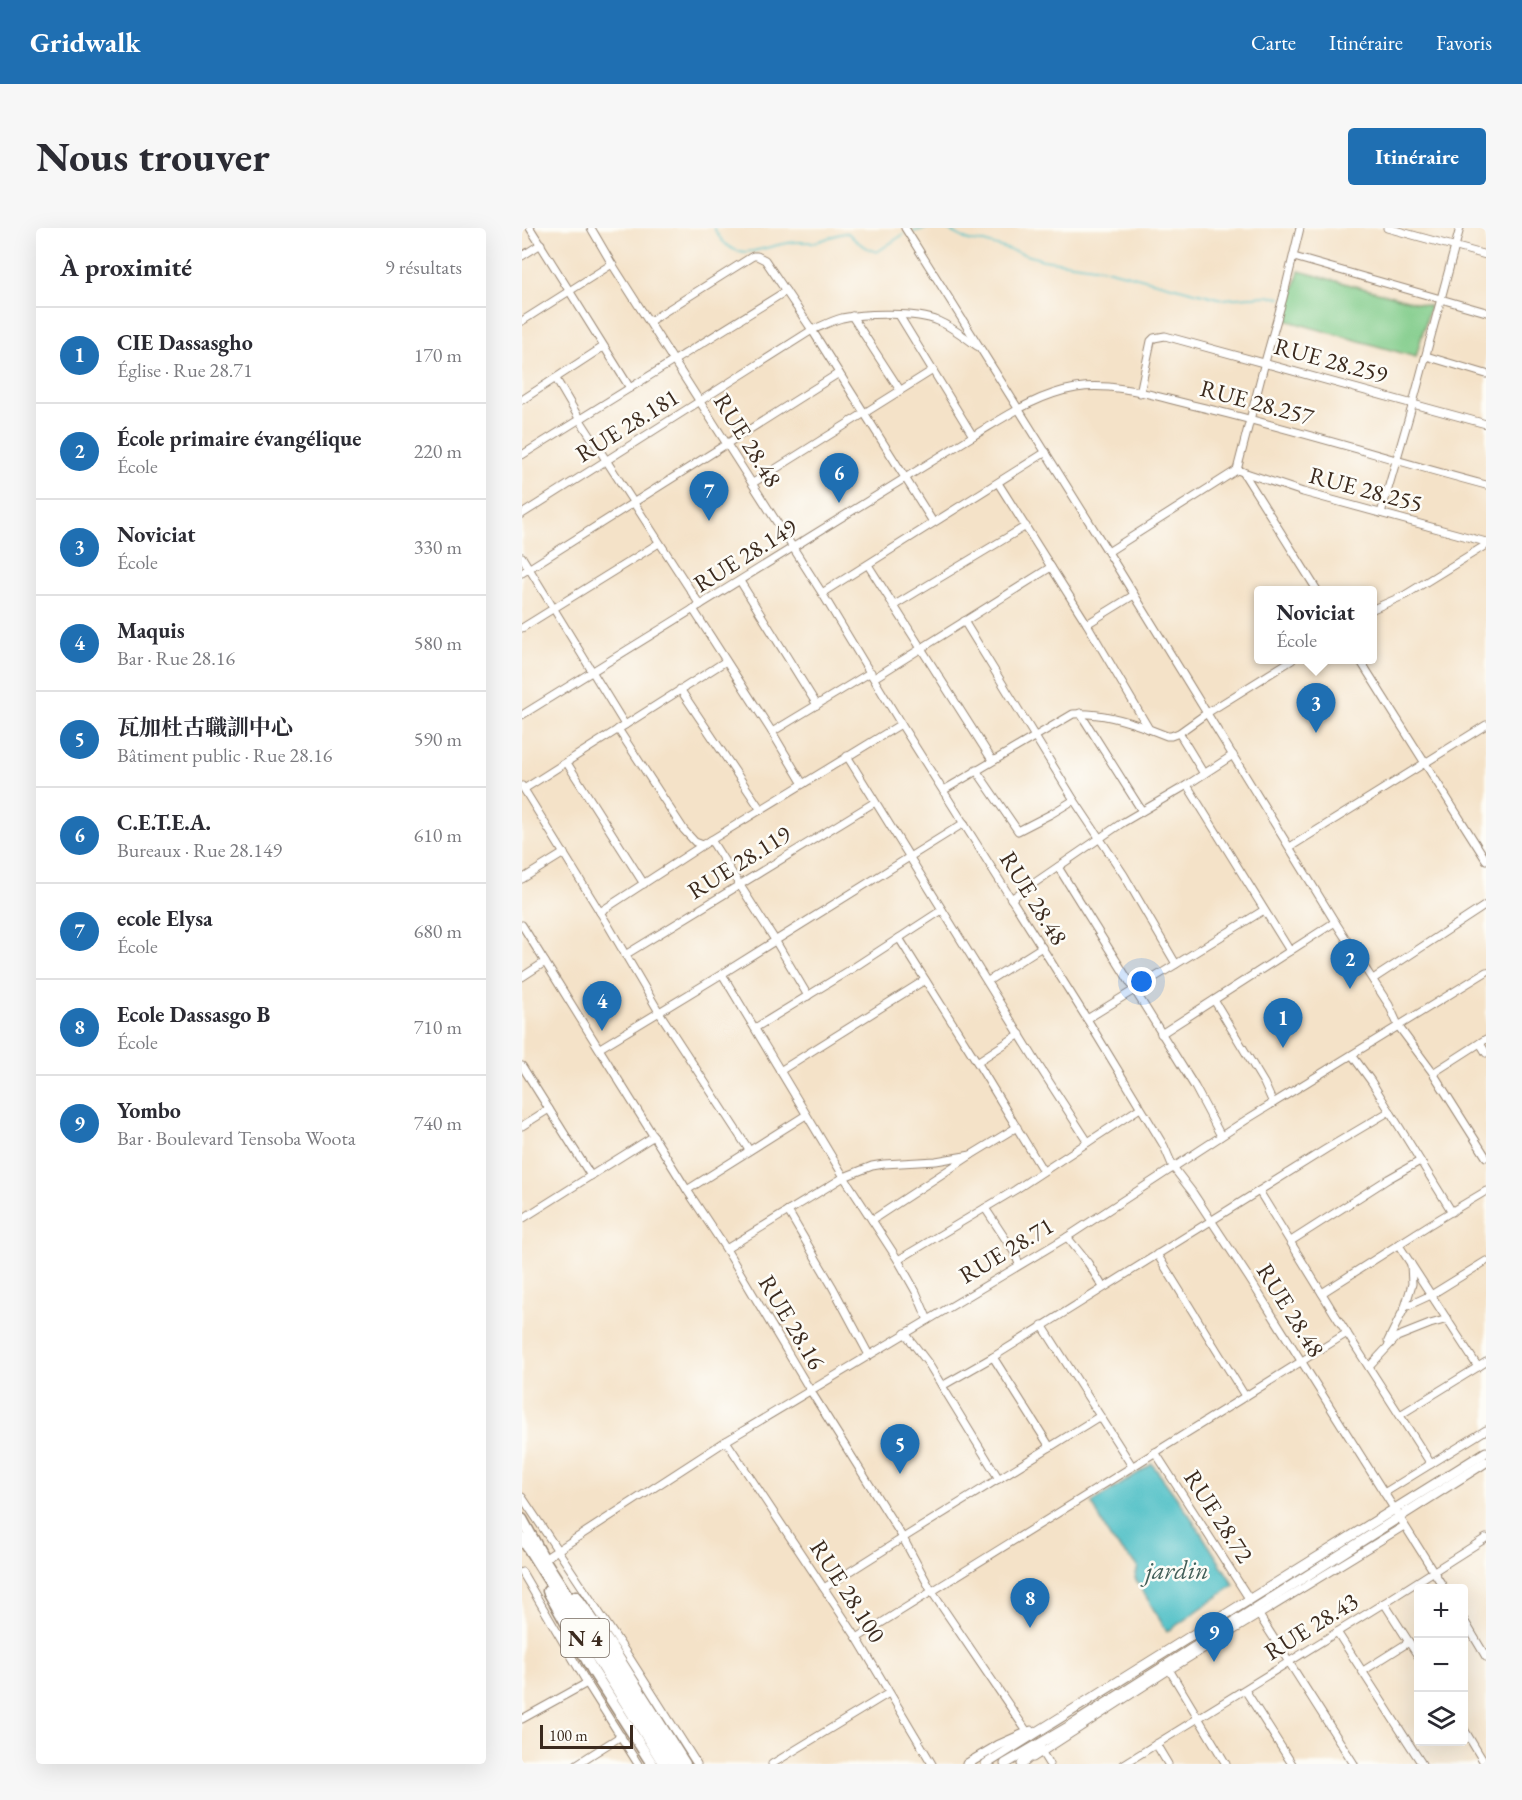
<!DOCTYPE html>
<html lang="fr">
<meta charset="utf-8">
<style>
body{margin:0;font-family:"EB Garamond","Noto Serif SC",serif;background:#f7f7f7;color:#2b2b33}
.controls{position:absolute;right:18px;bottom:18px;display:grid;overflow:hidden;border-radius:6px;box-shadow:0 6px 24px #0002}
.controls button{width:54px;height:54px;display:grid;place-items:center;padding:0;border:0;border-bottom:2px solid #e1e1e2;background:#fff;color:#2b2b33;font:30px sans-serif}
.scale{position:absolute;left:18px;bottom:15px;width:93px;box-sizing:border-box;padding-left:6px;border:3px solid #3b2a1e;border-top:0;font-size:16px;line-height:21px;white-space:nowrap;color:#3b2a1e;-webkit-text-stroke:4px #fdfcf7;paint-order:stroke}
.you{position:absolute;left:620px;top:754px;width:21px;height:21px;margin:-15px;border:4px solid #fff;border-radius:50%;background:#1a73e8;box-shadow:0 0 0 9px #1a73e833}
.badge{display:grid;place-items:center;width:39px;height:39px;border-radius:50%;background:#1f6fb2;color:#fff;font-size:20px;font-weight:700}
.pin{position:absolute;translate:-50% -50px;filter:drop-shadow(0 2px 3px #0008)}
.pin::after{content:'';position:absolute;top:32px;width:21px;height:18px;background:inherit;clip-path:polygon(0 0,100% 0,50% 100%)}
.popup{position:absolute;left:732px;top:358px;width:123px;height:78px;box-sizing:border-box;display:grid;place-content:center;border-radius:6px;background:#fff;filter:drop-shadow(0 2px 4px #0005);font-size:20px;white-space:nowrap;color:#7c7c81}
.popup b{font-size:22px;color:#2b2b33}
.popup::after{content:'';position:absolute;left:50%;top:100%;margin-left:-12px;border:12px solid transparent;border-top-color:#fff}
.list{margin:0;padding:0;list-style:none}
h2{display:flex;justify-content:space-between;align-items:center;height:78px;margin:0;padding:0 24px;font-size:26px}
h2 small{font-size:20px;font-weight:400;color:#7c7c81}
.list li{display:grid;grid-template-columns:39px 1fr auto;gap:18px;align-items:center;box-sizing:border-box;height:96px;padding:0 24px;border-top:2px solid #e1e1e2}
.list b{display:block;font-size:22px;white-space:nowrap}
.list p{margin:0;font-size:20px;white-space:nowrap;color:#7c7c81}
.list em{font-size:20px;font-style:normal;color:#7c7c81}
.icon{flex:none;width:33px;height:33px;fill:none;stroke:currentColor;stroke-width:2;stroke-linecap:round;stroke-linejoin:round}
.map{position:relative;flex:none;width:964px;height:1536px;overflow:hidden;border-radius:6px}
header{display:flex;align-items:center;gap:36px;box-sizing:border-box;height:84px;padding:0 30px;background:#1f6fb2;color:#fff}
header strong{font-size:28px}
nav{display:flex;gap:33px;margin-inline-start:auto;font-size:21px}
.intro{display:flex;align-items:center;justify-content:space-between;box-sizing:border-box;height:144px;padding:0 36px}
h1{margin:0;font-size:42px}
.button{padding:15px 27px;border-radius:6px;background:#1f6fb2;color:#fff;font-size:21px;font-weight:700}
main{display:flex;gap:36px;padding:0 36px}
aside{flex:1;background:#fff;border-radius:6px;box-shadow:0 6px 24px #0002}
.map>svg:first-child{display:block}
</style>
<header>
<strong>Gridwalk</strong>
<nav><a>Carte</a><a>Itinéraire</a><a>Favoris</a></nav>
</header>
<div class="intro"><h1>Nous trouver</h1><a class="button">Itinéraire</a></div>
<main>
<aside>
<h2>À proximité<small>9 résultats</small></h2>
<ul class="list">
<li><span class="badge">1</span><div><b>CIE Dassasgho</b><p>Église · Rue 28.71</p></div><em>170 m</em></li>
<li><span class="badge">2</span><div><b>École primaire évangélique</b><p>École</p></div><em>220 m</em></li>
<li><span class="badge">3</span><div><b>Noviciat</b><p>École</p></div><em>330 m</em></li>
<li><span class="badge">4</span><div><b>Maquis</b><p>Bar · Rue 28.16</p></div><em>580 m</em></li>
<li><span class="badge">5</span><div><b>瓦加杜古職訓中心</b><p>Bâtiment public · Rue 28.16</p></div><em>590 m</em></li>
<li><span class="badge">6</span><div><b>C.E.T.E.A.</b><p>Bureaux · Rue 28.149</p></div><em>610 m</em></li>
<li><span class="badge">7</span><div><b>ecole Elysa</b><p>École</p></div><em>680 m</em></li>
<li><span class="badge">8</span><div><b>Ecole Dassasgo B</b><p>École</p></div><em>710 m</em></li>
<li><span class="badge">9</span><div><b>Yombo</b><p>Bar · Boulevard Tensoba Woota</p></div><em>740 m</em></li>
</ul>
</aside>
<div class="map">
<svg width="964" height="1536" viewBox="0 0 964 1536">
<rect width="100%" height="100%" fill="#fdfcf7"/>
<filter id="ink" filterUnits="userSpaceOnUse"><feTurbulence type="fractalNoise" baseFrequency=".0167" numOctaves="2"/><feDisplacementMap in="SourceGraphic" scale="12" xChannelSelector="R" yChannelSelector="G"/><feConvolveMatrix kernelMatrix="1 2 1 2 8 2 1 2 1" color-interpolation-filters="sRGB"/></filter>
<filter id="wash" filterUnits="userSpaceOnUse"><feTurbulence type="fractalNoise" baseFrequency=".008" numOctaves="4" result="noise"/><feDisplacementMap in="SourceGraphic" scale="24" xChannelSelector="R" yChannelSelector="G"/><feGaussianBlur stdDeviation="1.35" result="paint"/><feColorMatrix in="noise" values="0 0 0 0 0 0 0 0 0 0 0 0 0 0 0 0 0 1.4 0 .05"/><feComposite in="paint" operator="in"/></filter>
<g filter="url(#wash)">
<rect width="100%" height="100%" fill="#f4e2c8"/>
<polygon fill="#81cc8a" stroke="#5e7b54" stroke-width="1.5" points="777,43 908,78 894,129 763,92"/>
<polygon fill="#53c1c7" stroke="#477672" stroke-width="1.5" points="630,1236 668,1288 712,1357 645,1404 613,1350 616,1339 588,1310 570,1275"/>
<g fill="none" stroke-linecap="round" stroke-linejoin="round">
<g stroke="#53c1c7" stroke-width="1.5">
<path d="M192,0C211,38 235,20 266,15C275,13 285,15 294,14C305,11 315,5 326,5C334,14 343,20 355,24L382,6"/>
<polyline points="422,0 447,13 462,14 521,32 580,40 700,71 744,68 759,70"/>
<polyline points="390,4 406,0"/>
</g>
</g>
</g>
<g filter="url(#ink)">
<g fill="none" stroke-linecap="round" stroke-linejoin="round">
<defs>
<g id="minor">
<polyline points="8,0 108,160"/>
<polyline points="69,0 90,36 300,365 379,496 565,791 642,918 651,939 671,965 727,1050 922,1360"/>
<polyline points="383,0 586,324 813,694 867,777 877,799 911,845 964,929"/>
<polyline points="865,0 964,27"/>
<polyline points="0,28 19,16"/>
<polyline points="772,29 964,84"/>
<polyline points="377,87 451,208"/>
<polyline points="330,88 378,162"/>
<polyline points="0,93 90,36"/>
<polyline points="128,93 231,28 235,28 243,32 290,102 411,294"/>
<polyline points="904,128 964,146"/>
<polyline points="34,151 58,192 178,377"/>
<polyline points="618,165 629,113 632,110 643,108 964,196"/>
<polyline points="0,172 81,119"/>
<polyline points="0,227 264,63"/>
<polyline points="715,242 781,264 964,314"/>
<polyline points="721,244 795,362"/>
<polyline points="231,255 411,142"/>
<polyline points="476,255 565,396 627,501 645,508 649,508 657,505 685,485 770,432"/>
<polyline points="859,285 891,175 938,0"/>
<path d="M0,286L290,102C300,98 309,93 320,90C342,85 396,84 416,93C430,99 443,109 455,118"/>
<polyline points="586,324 715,242 743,134 761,70 778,0"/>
<polyline points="0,329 103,497"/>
<polyline points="346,337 470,532"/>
<polyline points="0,345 317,145"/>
<polyline points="218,353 295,477"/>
<polyline points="300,365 524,224"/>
<polyline points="371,378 504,298"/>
<polyline points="171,381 250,504 281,556"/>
<polyline points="851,381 883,367 964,317"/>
<polyline points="442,393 552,572 602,647 654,736"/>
<polyline points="565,396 612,367"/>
<polyline points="0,400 137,315"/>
<polyline points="838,432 964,632"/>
<polyline points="352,450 529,339"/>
<polyline points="158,461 239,582"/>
<polyline points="558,485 620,583"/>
<path d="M0,487L451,208C483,189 516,166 554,160C593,154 632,168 670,177C769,200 866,231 964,257"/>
<polyline points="96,501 162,602 173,614 181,617"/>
<polyline points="250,504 349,444"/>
<polyline points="657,505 682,546"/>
<polyline points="325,528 517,838 566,914"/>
<polyline points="45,535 122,656"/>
<polyline points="454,542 496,603 529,586 552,572"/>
<polyline points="665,557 768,723"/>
<polyline points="0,558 86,697 137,784 227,922"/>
<polyline points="2,561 204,433"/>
<path d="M422,562L551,486C576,484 604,492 627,501"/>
<polyline points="189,612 253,712 286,768"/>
<polyline points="768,619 964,497"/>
<polyline points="536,639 673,859 699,908"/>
<polyline points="0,651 42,625"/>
<polyline points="489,671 600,595 665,557 711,527"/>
<polyline points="78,684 181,617 379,496"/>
<polyline points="0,697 165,962 204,1021 288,1162 381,1310 410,1364 508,1508"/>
<polyline points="377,710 455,834 521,943"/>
<polyline points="103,727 353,574"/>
<polyline points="200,746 322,949 376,1032 394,1064 406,1092"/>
<polyline points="0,749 23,734"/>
<polyline points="851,751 964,677"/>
<polyline points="466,753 520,719"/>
<polyline points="692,772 742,855 751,875"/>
<polyline points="565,791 742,682"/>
<polyline points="233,800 331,740 420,682"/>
<polyline points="639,806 813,694"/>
<polyline points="958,815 964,825"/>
<polyline points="78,820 200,746 442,595"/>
<polyline points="830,827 849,853 930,984"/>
<polyline points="455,834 498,806"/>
<polyline points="0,838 69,948"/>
<polyline points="258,843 403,752"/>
<polyline points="911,845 964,811"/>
<polyline points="0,898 27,881"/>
<polyline points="165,962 284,887"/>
<polyline points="737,963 812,1085 909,1236"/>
<polyline points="463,980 492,1024 497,1036"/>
<polyline points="266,983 310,1058 347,1127"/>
<polyline points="0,991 132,908"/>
<polyline points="350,992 449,927 495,899"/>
<polyline points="545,1009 566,1035 581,1059"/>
<polyline points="769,1013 866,951 898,933"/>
<polyline points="876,1016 956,1139"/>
<polyline points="204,1021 322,949 350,938 362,936 414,933 449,927"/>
<polyline points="635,1026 723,1168"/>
<polyline points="376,1032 493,962 618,880"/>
<polyline points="800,1065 907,997 964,963"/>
<polyline points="883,1079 909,1067 964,1033"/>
<polyline points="520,1097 610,1238"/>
<polyline points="383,1105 406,1135 477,1251"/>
<polyline points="866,1113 883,1079 890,1056 889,1036"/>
<polyline points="471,1129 528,1219"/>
<polyline points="847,1139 875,1109 908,1096 926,1091"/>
<polyline points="420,1158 471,1129 804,921 868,883"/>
<polyline points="878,1187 964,1134"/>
<polyline points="204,1213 335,1410 410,1536"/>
<polyline points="633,1224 728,1372"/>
<polyline points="862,1265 964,1202"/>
<polyline points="0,1269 107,1429 175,1536"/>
<polyline points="22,1331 204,1213 545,1009 727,890 964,744"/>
<polyline points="0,1344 65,1455 116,1536"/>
<polyline points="302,1360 381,1310 578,1188"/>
<polyline points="862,1375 896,1428"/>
<polyline points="735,1384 832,1536"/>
<polyline points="942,1392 964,1429"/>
<polyline points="815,1404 900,1536"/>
<polyline points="335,1410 825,1105"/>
<polyline points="645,1438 704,1536"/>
<polyline points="841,1443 887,1414"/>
<polyline points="723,1462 770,1536"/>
<polyline points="0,1491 65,1455"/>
<polyline points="942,1501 963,1536"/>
<polyline points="634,1516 646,1536"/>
<polyline points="519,1523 527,1536"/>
<polyline points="511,1530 647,1442 882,1298"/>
<polyline points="55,1536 99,1508"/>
<polyline points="250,1536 367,1465"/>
<polyline points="602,1536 862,1375 964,1310"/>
</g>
<g id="major">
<polyline points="445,1536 477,1517 509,1503"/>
<polyline points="464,1536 964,1224"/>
<polyline points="483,1536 553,1495 964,1234"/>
<polyline points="500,1536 518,1520"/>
</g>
<g id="highway">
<polyline points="0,1291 22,1331 153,1536"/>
<polyline points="0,1310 142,1536"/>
<polyline points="26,1363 71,1443 130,1536"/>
<polyline points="54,1368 87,1415 163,1536"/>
</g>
</defs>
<use href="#minor" stroke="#988673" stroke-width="9"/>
<use href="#major" stroke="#988673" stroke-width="11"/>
<use href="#highway" stroke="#988673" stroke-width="13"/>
<use href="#minor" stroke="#fff" stroke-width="7"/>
<use href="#major" stroke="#fff" stroke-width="9"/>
<use href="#highway" stroke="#fff" stroke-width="10"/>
</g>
</g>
<g text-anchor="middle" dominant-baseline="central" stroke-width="5" stroke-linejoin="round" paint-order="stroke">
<rect fill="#fdfcf7" stroke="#75695f" stroke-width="1.5" x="39" y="1391" width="48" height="38" rx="4.5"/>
<g font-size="22" font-weight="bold" fill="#3b2a1e">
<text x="63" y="1410">N 4</text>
</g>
<g font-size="24" fill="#3b2a1e" stroke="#fdfcf7">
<text transform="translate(809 132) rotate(15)">RUE 28.259</text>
<text transform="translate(735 174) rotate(15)">RUE 28.257</text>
<text transform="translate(105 197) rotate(-32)">RUE 28.181</text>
<text transform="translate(226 212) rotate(58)">RUE 28.48</text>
<text transform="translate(844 261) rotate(15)">RUE 28.255</text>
<text transform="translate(223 327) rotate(-32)">RUE 28.149</text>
<text transform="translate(217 634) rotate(-32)">RUE 28.119</text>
<text transform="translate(512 670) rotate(58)">RUE 28.48</text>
<text transform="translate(484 1022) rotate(-31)">RUE 28.71</text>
<text transform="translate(769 1082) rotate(58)">RUE 28.48</text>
<text transform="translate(270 1094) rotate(59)">RUE 28.16</text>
<text transform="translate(697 1288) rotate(57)">RUE 28.72</text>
<text transform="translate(326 1363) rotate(57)">RUE 28.100</text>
<text transform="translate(789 1398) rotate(-32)">RUE 28.43</text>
</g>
<g font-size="26" font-style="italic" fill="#435f59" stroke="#fdfcf7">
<text x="655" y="1342">jardin</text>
</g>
</g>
</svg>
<div class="controls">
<button>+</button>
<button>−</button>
<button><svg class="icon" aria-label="layers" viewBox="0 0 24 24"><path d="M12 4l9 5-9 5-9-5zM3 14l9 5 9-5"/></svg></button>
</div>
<div class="scale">100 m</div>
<div class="you"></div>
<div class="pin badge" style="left:761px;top:820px">1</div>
<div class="pin badge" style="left:828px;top:761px">2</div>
<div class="pin badge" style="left:794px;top:505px">3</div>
<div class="popup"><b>Noviciat</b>École</div>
<div class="pin badge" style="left:80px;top:803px">4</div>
<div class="pin badge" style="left:378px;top:1246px">5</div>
<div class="pin badge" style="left:317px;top:275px">6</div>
<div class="pin badge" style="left:187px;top:293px">7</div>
<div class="pin badge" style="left:508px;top:1400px">8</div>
<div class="pin badge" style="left:692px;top:1434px">9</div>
</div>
</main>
